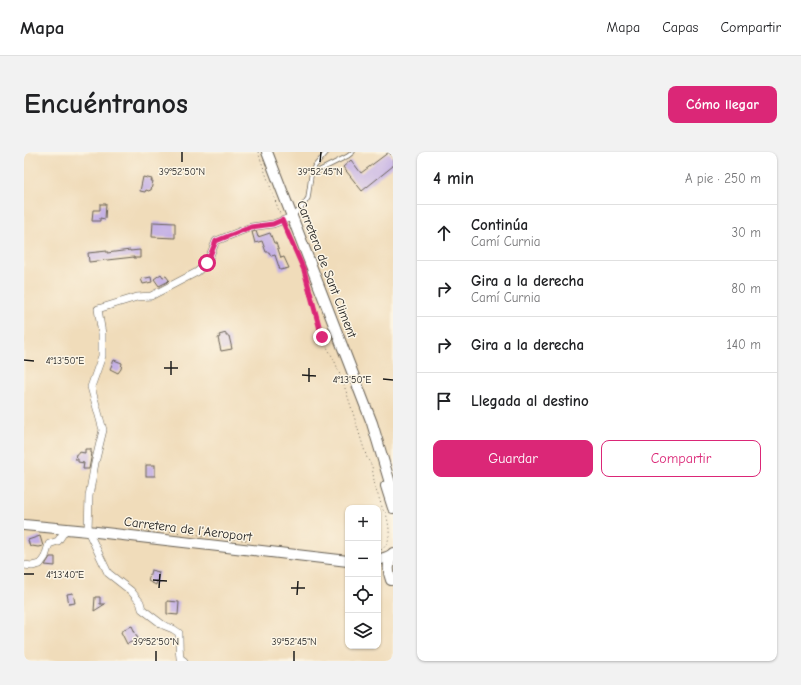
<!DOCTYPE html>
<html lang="es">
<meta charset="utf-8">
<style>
body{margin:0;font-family:"Comic Neue",sans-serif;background:#f2f2f2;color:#202124}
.controls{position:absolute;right:12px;bottom:12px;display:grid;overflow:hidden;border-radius:8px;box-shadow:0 1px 3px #0004}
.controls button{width:36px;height:36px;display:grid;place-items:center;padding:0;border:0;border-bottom:1px solid #e0e0e0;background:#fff;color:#202124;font:20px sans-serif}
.stop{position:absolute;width:12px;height:12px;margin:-9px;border:3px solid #db2777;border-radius:50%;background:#fff}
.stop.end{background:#db2777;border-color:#fff;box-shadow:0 1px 4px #0008}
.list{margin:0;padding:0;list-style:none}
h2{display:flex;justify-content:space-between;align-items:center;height:52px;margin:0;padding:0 16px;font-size:17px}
h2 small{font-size:13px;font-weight:400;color:#757577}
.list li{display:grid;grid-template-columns:26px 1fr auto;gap:12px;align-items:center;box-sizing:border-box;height:56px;padding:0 16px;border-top:1px solid #e0e0e0}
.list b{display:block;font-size:15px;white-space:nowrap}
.list p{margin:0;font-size:13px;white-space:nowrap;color:#757577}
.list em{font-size:13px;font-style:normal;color:#757577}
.actions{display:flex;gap:8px;padding:12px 16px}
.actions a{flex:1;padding:9px 0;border:1px solid #db2777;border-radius:8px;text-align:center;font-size:14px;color:#db2777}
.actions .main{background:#db2777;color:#fff}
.icon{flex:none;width:22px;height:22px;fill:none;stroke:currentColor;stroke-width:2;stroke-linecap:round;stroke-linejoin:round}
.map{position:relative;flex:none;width:369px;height:509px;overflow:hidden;border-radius:8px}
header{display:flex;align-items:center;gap:24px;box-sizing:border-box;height:56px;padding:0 20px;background:#fff;border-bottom:1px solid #e0e0e0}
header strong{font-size:19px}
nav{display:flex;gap:22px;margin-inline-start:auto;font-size:14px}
.intro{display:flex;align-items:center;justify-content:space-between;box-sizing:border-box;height:96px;padding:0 24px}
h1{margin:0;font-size:28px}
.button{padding:10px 18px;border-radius:8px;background:#db2777;color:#fff;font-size:14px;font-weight:700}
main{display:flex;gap:24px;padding:0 24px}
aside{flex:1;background:#fff;border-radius:8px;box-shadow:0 1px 3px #0004}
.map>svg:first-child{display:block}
</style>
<header>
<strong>Mapa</strong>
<nav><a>Mapa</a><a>Capas</a><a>Compartir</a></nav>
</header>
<div class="intro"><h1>Encuéntranos</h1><a class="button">Cómo llegar</a></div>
<main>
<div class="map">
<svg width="369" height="509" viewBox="0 0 369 509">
<rect width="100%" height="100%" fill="#fcf5e5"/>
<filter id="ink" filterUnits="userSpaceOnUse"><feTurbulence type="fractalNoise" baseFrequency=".025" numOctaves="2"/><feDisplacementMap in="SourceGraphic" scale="8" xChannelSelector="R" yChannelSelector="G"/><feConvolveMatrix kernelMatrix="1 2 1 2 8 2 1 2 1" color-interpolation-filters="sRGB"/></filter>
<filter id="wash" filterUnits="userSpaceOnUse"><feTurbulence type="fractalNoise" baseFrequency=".012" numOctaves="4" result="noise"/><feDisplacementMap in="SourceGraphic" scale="16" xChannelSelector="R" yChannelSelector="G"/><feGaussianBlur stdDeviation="0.9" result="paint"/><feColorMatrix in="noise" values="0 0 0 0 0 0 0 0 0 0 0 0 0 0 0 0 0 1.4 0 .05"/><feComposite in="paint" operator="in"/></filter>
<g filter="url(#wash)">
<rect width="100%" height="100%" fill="#f0dcba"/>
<g id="blocks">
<g fill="#c3afe5">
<polygon points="365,0 369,6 369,14 338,39 319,15 327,8 337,21"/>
<polygon points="119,25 128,27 127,29 129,29 127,38 126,38 125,39 122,38 121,40 116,39"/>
<polygon points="76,52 82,52 81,67 76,66 76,69 68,69 69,58 76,58"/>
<polygon points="129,70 151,71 151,86 128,85"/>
<polygon points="232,79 234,85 246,81 250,91 252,91 257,106 260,105 265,116 256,118 251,103 247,104 245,100 242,100 238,89 231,91 228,80"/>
<polygon points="106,98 106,99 116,98 116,106 110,106 110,105 65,110 64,101 83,99 83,101"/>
<polygon points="137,122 139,125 142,124 145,128 143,130 135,134 130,127"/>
<polygon points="127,125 128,130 119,132 117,127"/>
<polygon points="202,181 202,184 205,184 208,197 197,199 194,186 196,185 195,183"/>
<polygon points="90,208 98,211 97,217 94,221 86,217"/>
<polygon points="61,297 67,297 67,301 68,301 65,317 59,317 60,311 54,310 54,307 51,307 52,302 55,302 55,300 61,301"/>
<rect x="122" y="313" width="9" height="11"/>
<polygon points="16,384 19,394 14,395 8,394 6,395 4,388"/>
<polygon points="26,405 31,405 31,414 21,413"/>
<polygon points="127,418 135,420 132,433 124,429"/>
<polygon points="49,441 51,451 45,452 43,442"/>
<polygon points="71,445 76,445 76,452 81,452 70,459"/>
<polygon points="143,449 155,450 154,463 143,462"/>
<polygon points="108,474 114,487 103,492 97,480 99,479 100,477"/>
</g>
</g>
</g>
<g filter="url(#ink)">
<use href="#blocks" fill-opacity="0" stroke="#665f53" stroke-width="1"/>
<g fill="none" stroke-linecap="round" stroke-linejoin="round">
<defs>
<g id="service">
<polyline points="289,19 294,19 324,4 329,0"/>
<polyline points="269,64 278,55 284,46 287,24 290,15 303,0"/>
</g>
<g id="minor">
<polyline points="0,413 8,414 16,412 21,405 25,392 34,389 42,377"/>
<path d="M160,509L156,506C155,498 155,490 155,481L149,477L139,473L118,457L116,450L107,439L84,421L64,379L65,344L71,311L79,278L67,235L78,204V182L74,157L113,145L127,144L173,120L183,111L192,89L227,75L249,72L268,65"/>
</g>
<g id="secondary">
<polyline points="243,0 348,271 369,341"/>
<polyline points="362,334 369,356"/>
<polyline points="0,373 64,379 324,409"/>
<polyline points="354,408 363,405 369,402"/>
<path d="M367,428C363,418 364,410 369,401"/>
</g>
</defs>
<use href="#service" stroke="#665f53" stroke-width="5"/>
<use href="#minor" stroke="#665f53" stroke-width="8"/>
<use href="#secondary" stroke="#665f53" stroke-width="12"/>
<g stroke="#665f53" stroke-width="1" stroke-dasharray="1 3" stroke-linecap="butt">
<polyline points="234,0 256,62"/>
<polyline points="261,74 272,98"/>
<path d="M283,127L298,185C302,195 309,204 313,215C325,244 333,276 343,306L348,314L351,336L354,343L359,358L362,361"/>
<polyline points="142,379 226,389"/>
<path d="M357,398C369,390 365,374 362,361"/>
</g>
<use href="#service" stroke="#fff" stroke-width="3.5"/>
<use href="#minor" stroke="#fff" stroke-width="7"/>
<use href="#secondary" stroke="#fff" stroke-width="10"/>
</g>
</g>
<g fill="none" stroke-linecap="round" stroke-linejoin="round" filter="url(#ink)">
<polyline stroke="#db2777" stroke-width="5" points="183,111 192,89 227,75 249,72 258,68 280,118 298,185"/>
</g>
<path fill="none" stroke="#1c1c1c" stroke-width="1.5" d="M158,10V0M296,10L297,0M0,208L10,209M140,216H154M147,223V209M278,223L292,224M359,227L369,228M285,230V216M0,422H10M129,428L143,429M135,436L136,422M267,436H281M273,443L274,429M132,509V499M270,509V499"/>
<g text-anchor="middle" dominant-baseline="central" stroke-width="3" stroke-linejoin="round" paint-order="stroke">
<g font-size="13" fill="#1c1c1c" stroke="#fcf5e5">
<text transform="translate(303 117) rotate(69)">Carretera de Sant Climent</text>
<text transform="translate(164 377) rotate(7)">Carretera de l'Aeroport</text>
</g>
</g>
<g font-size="10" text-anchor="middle" fill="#1c1c1c" stroke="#fcf5e5" stroke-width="3" stroke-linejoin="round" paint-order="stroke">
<text x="158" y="23">39°52'50"N</text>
<text x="296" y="23">39°52'45"N</text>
<text x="41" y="212">4°13'50"E</text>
<text x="328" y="231">4°13'50"E</text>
<text x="41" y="426">4°13'40"E</text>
<text x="132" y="493">39°52'50"N</text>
<text x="270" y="493">39°52'45"N</text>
</g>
</svg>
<div class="controls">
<button>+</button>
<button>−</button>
<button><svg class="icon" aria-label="locate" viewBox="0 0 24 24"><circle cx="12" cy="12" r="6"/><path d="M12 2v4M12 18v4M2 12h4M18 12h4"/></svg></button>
<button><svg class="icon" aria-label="layers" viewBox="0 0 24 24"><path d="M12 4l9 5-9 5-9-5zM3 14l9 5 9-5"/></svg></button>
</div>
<div class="stop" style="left:183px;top:111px"></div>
<div class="stop end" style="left:298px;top:185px"></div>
</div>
<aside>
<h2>4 min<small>A pie · 250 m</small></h2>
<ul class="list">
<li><svg class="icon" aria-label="ahead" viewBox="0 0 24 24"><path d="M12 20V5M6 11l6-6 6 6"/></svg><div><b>Continúa</b><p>Camí Curnia</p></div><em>30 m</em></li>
<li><svg class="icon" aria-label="right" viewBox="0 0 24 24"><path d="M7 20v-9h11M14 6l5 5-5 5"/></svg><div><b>Gira a la derecha</b><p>Camí Curnia</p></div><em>80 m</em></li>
<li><svg class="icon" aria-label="right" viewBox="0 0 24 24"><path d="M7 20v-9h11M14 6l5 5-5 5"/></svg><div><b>Gira a la derecha</b></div><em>140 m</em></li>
<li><svg class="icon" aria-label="arrive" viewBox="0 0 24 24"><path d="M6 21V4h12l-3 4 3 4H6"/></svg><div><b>Llegada al destino</b></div></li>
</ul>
<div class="actions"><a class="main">Guardar</a><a>Compartir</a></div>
</aside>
</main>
